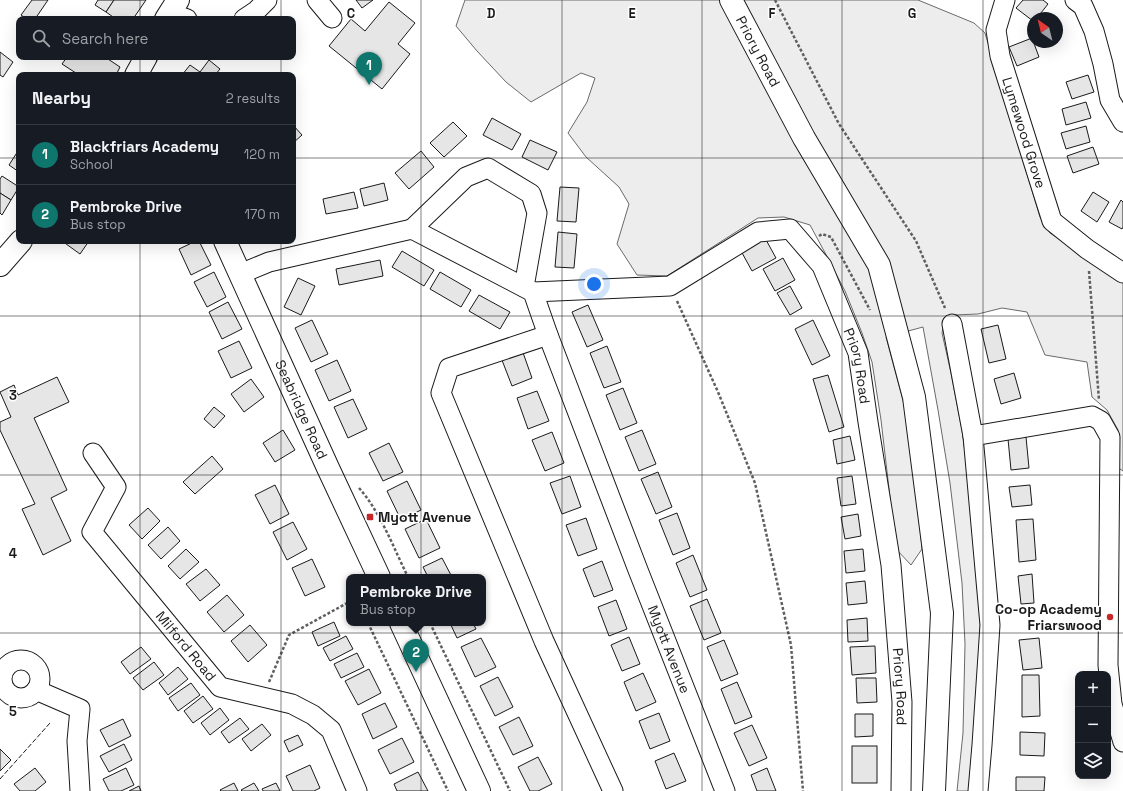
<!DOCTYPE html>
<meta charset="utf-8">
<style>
body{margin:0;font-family:"Space Grotesk",sans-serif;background:#242831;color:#f1f3f6}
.controls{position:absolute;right:12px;bottom:12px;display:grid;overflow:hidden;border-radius:8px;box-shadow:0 4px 16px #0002}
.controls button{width:36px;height:36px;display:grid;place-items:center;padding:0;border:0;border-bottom:1px solid #363941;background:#171b24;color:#f1f3f6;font:20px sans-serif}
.compass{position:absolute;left:1027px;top:12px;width:36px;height:36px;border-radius:50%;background:#171b24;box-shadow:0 4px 16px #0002;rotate:325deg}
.you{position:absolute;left:594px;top:284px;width:14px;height:14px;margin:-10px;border:3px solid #fff;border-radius:50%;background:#1a73e8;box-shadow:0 0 0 6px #1a73e833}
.badge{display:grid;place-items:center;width:26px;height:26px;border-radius:50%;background:#0f766e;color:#fff;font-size:13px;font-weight:700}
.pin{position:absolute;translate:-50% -33px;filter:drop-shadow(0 1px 2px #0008)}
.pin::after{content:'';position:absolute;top:21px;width:14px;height:12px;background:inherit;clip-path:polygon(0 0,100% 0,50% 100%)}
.popup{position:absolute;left:346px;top:574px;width:140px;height:52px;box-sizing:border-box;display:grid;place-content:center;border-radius:8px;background:#171b24;filter:drop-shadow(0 1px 3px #0005);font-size:13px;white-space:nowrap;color:#9ea1a6}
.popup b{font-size:15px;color:#f1f3f6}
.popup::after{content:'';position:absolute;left:50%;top:100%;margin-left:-8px;border:8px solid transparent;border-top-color:#171b24}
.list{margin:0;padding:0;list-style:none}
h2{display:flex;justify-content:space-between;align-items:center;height:52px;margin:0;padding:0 16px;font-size:17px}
h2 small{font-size:13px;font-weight:400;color:#9ea1a6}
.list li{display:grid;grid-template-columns:26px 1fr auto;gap:12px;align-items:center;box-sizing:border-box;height:60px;padding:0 16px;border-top:1px solid #363941}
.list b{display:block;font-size:15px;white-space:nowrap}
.list p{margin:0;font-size:13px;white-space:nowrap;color:#9ea1a6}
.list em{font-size:13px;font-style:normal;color:#9ea1a6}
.icon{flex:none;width:22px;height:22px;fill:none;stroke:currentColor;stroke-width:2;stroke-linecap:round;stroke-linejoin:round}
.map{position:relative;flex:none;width:1123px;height:791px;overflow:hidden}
.search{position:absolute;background:#171b24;box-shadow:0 4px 16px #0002;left:16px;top:16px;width:280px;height:44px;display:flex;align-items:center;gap:10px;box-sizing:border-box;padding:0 14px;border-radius:8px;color:#9ea1a6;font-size:15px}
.panel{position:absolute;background:#171b24;box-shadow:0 4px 16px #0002;left:16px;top:72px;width:280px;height:172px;border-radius:8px}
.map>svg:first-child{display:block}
</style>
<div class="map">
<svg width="1123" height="791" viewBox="0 0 1123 791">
<rect width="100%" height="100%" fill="#fff"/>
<polygon fill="#ededed" stroke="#6a6a6a" points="465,0 918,0 974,23 985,33 1040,217 1050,233 1123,282 1123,471 1114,465 1118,430 1107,410 1092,397 1087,362 1045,355 1027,312 1002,308 978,314 954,315 945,317 942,333 951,373 962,430 977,540 981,612 972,791 957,791 963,733 965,644 962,583 950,483 938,410 923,327 886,337 904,404 913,458 918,502 922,549 911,565 896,549 881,420 872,362 862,333 845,291 823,249 810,225 784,217 758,218 667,276 637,275 617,244 629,204 619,187 586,157 568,133 587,102 595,78 581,73 531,102 506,82 477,51 456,26"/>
<g fill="#e6e6e6" stroke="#1a1a1a">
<polygon points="32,0 48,0 35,19 27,19 21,15"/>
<polygon points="98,0 114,0 106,12 95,5"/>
<polygon points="114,0 146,0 133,19 116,19 106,12"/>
<polygon points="356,0 373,0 362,8"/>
<polygon points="1023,0 1043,0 1048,4 1037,18 1033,18 1033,21 1016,8"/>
<polygon points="389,2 415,23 398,44 410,54 382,89 329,46 351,19 365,31"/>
<polygon points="1032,38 1039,57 1017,66 1009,47"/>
<polygon points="0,52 13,62 3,77 0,75"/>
<polygon points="67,57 105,57 120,67 116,75 79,75 62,64"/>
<polygon points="209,60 220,69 215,75 182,75 190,65 200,72"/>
<polygon points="1088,75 1094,92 1072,99 1066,82"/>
<polygon points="1086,102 1091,118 1066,125 1062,109"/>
<polygon points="492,118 521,134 512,150 483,135"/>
<polygon points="453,122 467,136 444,157 430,143"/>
<polygon points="293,125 302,135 293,143"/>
<polygon points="1086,126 1090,142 1066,149 1061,133"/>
<polygon points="530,140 557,152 548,170 522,157"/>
<polygon points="1093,147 1099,164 1073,173 1067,156"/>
<polygon points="18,151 19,152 19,172 9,165"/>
<polygon points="421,151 434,167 409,189 395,173"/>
<polygon points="2,176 19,187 11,200 0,193 0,179"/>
<polygon points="384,183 388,200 364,206 360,189"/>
<polygon points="560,187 579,188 576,222 557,221"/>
<polygon points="354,192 358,208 326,214 323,199"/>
<polygon points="1093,192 1109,202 1097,222 1081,211"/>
<polygon points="0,193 11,200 2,215 0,213"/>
<polygon points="1121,200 1123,202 1123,227 1122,229 1109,222"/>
<polygon points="558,232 577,234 574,268 555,267"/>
<polygon points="765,238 776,258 752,271 741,251"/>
<polygon points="62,241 89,241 80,254"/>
<polygon points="196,241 199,241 211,265 191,275 179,249"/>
<polygon points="402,251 434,270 424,286 392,267"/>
<polygon points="783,258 795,280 775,291 763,269"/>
<polygon points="380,260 383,276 339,285 336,269"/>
<polygon points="214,272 226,297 207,307 194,282"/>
<polygon points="440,272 471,290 461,307 430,289"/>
<polygon points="298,278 315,286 301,315 284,307"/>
<polygon points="790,286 802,308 790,315 777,293"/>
<polygon points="479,295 510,312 500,329 469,311"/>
<polygon points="228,302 242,329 222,339 209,312"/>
<polygon points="588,305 603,340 587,347 572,312"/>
<polygon points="312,320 328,354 311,362 295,328"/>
<polygon points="813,320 830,356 812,365 795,329"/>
<polygon points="998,325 1006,359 989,363 981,329"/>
<polygon points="239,341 252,368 231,378 218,351"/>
<polygon points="607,346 621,382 604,388 590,353"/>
<polygon points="521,347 532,378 512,386 500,355"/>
<polygon points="337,360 351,391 329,401 315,370"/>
<polygon points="1014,373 1021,398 1001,404 994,379"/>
<polygon points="828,375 844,427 829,432 813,379"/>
<polygon points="57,377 69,402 34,418 67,490 51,498 71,541 43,555 22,509 35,504 0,430 0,422 11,417 0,392 14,385 18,395"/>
<polygon points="251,379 264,397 244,412 231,394"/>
<polygon points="623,388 637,423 620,430 606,395"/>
<polygon points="537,391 549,421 528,429 517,398"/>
<polygon points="353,399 367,429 348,438 334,407"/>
<polygon points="214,407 225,416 214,428 204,419"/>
<polygon points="283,430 295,450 275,462 263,443"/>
<polygon points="642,430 656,464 639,471 625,437"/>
<polygon points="552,432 564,463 545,471 532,440"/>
<polygon points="850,436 855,460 837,464 833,440"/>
<polygon points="1026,437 1029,468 1011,470 1008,439"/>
<polygon points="389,443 403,472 383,481 369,453"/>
<polygon points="212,456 223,469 195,494 183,482"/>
<polygon points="658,472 672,507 656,514 641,479"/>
<polygon points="570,476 581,507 562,514 550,483"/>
<polygon points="852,476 856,504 841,506 837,478"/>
<polygon points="407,481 421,510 401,520 387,491"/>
<polygon points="275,485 289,514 270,524 255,495"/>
<polygon points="1030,485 1032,505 1012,507 1009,487"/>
<polygon points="148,508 160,521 142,539 129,525"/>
<polygon points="677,513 690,548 673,555 659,520"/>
<polygon points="858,514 861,536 845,539 841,517"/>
<polygon points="586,518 597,549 578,556 566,525"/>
<polygon points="426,519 440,548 419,558 405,529"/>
<polygon points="1033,519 1036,560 1019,562 1016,520"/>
<polygon points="293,522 307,549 287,560 273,532"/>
<polygon points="168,527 180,541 161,559 148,545"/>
<polygon points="186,549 199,562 180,579 168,566"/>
<polygon points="863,549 865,571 846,573 844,551"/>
<polygon points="693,555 707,590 690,597 676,563"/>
<polygon points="442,558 452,577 428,577 423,567"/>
<polygon points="312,559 325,587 305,596 292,568"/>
<polygon points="602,561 613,590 594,597 583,569"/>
<polygon points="206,569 220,585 200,601 186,584"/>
<polygon points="1032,574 1034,603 1021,604 1018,576"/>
<polygon points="865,581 867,603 848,605 846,583"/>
<polygon points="227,595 244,615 224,632 207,612"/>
<polygon points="707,599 721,633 704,640 690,606"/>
<polygon points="616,600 627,629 609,636 598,607"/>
<polygon points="867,618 868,641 848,642 847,620"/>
<polygon points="334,622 340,636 318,646 312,632"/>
<polygon points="450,623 473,623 476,629 457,638"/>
<polygon points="250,625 267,645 248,662 231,641"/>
<polygon points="346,636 353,649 330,661 323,648"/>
<polygon points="629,637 640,664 622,671 611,645"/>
<polygon points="481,638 496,667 475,677 461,647"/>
<polygon points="1039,638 1042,668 1023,670 1019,640"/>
<polygon points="724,640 738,674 721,681 707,647"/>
<polygon points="875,646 876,673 852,675 850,647"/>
<polygon points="141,647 151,659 130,674 121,662"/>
<polygon points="357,653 364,667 341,678 334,664"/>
<polygon points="154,662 164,675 143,690 133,678"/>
<polygon points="178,667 188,679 168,695 159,683"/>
<polygon points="369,669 381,693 358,705 345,681"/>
<polygon points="643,673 656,702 636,711 624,682"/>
<polygon points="1022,675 1039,675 1040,716 1022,717"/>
<polygon points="498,677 513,707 495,716 480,686"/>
<polygon points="856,678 876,678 877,702 857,703"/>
<polygon points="737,682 752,717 735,724 721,689"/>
<polygon points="191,683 200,695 178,711 169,698"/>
<polygon points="203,696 213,709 193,723 184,711"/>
<polygon points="385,703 397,727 373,739 362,714"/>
<polygon points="220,708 229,720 210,735 201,723"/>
<polygon points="659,713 670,741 650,749 639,721"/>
<polygon points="855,714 873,714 873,736 855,737"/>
<polygon points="519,717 533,746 513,755 499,727"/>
<polygon points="240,718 249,729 229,743 221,732"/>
<polygon points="123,719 131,736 109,747 100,730"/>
<polygon points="262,724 271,735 251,751 242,739"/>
<polygon points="752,725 767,758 749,766 734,733"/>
<polygon points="1020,732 1045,733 1044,756 1020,755"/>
<polygon points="298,735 303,745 289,752 284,741"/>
<polygon points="402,738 414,762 390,774 378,750"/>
<polygon points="124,744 132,760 109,772 100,756"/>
<rect x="852" y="746" width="25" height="37"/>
<polygon points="0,749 11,760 0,771"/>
<polygon points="674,753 686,781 666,789 655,761"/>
<polygon points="538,757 552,784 538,791 530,791 518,767"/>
<polygon points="310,765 320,788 314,791 293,791 286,776"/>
<polygon points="35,768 46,782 35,791 20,791 14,784"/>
<polygon points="126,768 134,785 121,791 109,791 103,779"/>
<polygon points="767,768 776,791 757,791 751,775"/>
<polygon points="418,772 428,791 397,791 394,784"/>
<polygon points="1016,777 1045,777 1044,791 1016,791"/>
<polygon points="234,783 238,791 221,791 220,790"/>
<polygon points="254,783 259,791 242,791 241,790"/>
<polygon points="276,783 280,791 263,791 262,789"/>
<polygon points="139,786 141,791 129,791"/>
</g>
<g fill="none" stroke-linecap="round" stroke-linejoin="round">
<defs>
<g id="minor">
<polyline points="317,0 332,18"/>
<path id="s1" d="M1005,0L996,30L1000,56L1052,221L1087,249L1123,273"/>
<polyline points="1075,0 1083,6 1094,31 1103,64 1110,100 1123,122"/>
<polyline points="170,13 187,19"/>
<polyline points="244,19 256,11 267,0"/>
<polyline points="412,229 466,177 488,168 531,194 537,213 524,287"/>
<path id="s2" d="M240,274L269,262L412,229L533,292L548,335L638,570L725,791"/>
<path id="s3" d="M533,292L670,286L758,232L790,229L822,266L858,353L868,422L891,565L902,702L901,791"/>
<polyline points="952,324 973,436 990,625 982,745 978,791"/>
<polyline points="548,335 449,368 441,393 544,641 613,791"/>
<polyline points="973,436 1092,416 1101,421 1110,437 1108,665 1112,704 1123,742"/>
<path id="s4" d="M93,453L116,487L92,532L220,687L292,704L313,715L331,730L357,791"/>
<circle cx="21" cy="679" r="19"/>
<polyline points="36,690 80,709 77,741 80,791"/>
</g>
<g id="major">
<polyline points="166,19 178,0"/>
<polyline points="136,75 146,57"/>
<path id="s5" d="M225,241L328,468L379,577"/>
<polyline points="0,265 21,241"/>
<polyline points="401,623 479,791"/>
</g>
<g id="highway">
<path id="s6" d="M731,0L804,138L879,265L914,397L942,613L934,791"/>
</g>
</defs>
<use href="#minor" stroke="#1a1a1a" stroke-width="21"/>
<use href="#major" stroke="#1a1a1a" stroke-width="24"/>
<use href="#highway" stroke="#1a1a1a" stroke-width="24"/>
<g stroke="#5f5f5f" stroke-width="2.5" stroke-dasharray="3 2" stroke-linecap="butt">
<polyline points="775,0 839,124 916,241 945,308"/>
<polyline points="819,236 822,234 831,237 870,310"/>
<polyline points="1089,271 1099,400"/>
<polyline points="677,301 718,392 755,483 791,645 803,791"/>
<path d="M359,488C380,511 394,549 408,577"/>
<polyline points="368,623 448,791"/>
<polyline points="430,623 510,791"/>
<polyline points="269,682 289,635 349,602"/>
</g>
<use href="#minor" stroke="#fff" stroke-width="19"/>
<use href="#major" stroke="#fff" stroke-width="22"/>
<use href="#highway" stroke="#fff" stroke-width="22"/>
<polyline stroke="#1a1a1a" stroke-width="1" stroke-dasharray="5 2" stroke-linecap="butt" points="0,779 50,723"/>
</g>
<path fill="none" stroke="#1a1a1a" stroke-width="1" stroke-opacity="0.55" d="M140,0V19M281,0V19M421,0V791M562,0V791M702,0V791M842,0V791M983,0V791M140,57V75M281,57V75M0,158H19M293,158H1123M140,241V791M281,241V791M0,316H1123M0,475H1123M0,633H1123"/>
<g fill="#c62828" stroke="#fff" stroke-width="1.5">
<rect x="366" y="513" width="8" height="8" rx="2"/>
<circle cx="1110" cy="617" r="4"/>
</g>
<g text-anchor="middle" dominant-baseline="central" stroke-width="3" stroke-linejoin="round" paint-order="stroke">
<g font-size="14" fill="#1a1a1a" stroke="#fff">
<text stroke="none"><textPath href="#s6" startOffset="58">Priory Road</textPath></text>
<text stroke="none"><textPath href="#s1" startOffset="138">Lymewood Grove</textPath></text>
<text stroke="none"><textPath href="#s3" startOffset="428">Priory Road</textPath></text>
<text stroke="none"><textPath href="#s5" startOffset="185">Seabridge Road</textPath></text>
<text stroke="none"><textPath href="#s4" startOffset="240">Milford Road</textPath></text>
<text stroke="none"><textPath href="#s2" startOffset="697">Myott Avenue</textPath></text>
<text stroke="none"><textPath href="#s3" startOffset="752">Priory Road</textPath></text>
</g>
<g font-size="14" font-weight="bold" fill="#1a1a1a" stroke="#fff" text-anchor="start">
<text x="378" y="517">Myott Avenue</text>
<text x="1102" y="609" text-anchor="end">Co-op Academy<tspan x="1102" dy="16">Friarswood</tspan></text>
</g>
</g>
<g font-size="13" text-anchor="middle" font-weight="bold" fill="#1a1a1a" stroke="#fff" stroke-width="3" stroke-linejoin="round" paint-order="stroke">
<text x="351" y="18">C</text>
<text x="491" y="18">D</text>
<text x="632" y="18">E</text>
<text x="772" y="18">F</text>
<text x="912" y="18">G</text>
<text x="13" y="400">3</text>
<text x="13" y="558">4</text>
<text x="13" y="716">5</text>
</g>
</svg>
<div class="controls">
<button>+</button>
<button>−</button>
<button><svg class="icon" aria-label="layers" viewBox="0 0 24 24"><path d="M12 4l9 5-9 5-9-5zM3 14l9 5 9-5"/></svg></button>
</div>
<svg class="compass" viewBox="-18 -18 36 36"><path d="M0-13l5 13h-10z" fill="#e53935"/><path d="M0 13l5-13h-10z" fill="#9ea1a6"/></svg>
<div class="you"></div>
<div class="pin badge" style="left:369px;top:85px">1</div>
<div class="pin badge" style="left:416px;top:672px">2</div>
<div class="popup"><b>Pembroke Drive</b>Bus stop</div>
<div class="search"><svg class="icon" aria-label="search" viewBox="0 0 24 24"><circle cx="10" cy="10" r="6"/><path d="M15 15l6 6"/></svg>Search here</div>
<section class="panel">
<h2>Nearby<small>2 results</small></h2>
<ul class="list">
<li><span class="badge">1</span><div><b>Blackfriars Academy</b><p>School</p></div><em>120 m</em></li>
<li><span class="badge">2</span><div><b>Pembroke Drive</b><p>Bus stop</p></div><em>170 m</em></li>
</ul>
</section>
</div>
